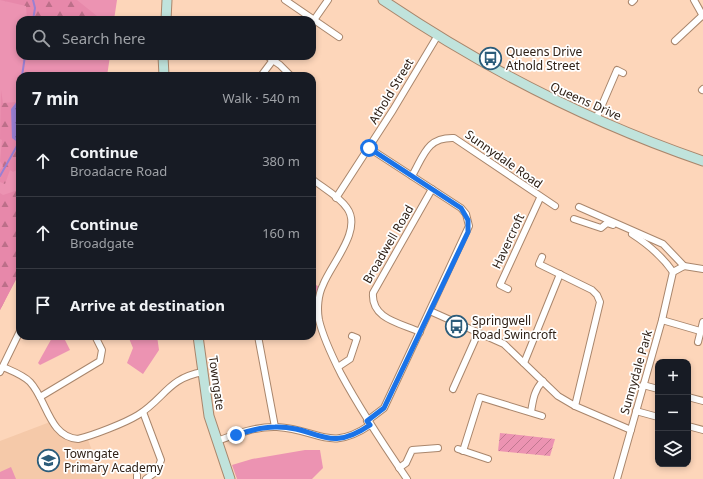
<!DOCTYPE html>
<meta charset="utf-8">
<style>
body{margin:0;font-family:"Noto Sans",sans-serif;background:#20242c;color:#f1f3f6}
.controls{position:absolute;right:12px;bottom:12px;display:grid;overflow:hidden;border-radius:8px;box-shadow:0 2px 6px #0003}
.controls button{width:36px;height:36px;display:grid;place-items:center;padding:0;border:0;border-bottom:1px solid #363941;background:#171b24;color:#f1f3f6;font:20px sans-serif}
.stop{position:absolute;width:12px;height:12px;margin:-9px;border:3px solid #1a73e8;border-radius:50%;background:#fff}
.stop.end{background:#1a73e8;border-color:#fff;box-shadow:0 1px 4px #0008}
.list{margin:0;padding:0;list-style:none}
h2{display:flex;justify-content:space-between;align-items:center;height:52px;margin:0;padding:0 16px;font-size:17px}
h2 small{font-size:13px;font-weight:400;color:#9ea1a6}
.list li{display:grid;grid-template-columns:26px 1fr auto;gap:12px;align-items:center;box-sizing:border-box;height:72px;padding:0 16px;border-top:1px solid #363941}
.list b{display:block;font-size:15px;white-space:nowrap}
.list p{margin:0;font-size:13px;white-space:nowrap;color:#9ea1a6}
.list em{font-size:13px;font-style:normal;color:#9ea1a6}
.icon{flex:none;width:22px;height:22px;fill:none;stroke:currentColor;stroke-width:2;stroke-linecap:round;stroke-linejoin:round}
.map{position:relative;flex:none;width:703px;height:479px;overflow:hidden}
.search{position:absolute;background:#171b24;box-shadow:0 2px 6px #0003;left:16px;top:16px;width:300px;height:44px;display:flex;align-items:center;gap:10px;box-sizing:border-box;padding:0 14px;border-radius:12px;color:#9ea1a6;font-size:15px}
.panel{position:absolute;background:#171b24;box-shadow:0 2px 6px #0003;left:16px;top:72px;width:300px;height:268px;border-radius:12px}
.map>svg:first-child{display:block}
</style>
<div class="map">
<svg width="703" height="479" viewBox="0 0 703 479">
<defs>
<pattern id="forest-firs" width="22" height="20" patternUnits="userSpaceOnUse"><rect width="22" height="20" fill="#e788aa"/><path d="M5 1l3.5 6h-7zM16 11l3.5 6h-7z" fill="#bc6f89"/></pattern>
<pattern id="garden-furrows" width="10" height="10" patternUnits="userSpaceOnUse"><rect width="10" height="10" fill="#ec93b2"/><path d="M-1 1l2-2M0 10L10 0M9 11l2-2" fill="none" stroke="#c07890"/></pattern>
<pattern id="water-ripples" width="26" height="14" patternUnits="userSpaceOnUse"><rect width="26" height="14" fill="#9a80d3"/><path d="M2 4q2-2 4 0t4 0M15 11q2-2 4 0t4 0" fill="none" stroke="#7e68aa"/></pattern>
</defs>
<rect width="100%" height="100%" fill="#fdd6ba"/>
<polygon fill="#f5c9a9" points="50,422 56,432 68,441 79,442 88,440 103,479 0,479 0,441"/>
<g fill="#ec93b2">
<polygon points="0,0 117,0 114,20 20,20 20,56 110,56 107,76 20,76 20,271 0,310"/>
<polygon points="312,282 319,287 315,301 316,315 312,316"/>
<polygon points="53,336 63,336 70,350 40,365 38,363"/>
<polygon points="128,336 157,336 159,350 143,374 127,363 133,348"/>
<polygon points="305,450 320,450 323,468 312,479 237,479 232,465 252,459"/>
<polygon points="11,467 16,479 0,479 0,472"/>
</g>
<g fill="url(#forest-firs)">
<polygon points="0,0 77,0 102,20 27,20 26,6"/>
<polygon points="1,90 3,103 16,102 11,109 18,144 20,144 20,168 13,172 10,170 5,184 0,182 0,170 3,166 0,161 2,140 0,139"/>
<polygon points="18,190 20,192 20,272 0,310 0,193 3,195"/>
</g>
<polygon fill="url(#garden-furrows)" points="500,433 555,439 550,456 498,451"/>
<polygon fill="url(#water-ripples)" points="20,90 20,144 12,138 11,109 18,100 16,91"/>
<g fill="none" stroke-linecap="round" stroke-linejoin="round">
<g stroke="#9a80d3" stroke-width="2">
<polyline points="33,20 35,8 33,0"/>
<polyline points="22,76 25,56"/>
<polyline points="0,176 18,144"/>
</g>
<defs>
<g id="street">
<polyline points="285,0 339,37"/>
<polyline points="694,0 703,16"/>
<polyline points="632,2 634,0"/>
<polyline points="314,20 328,0"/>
<polyline points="675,41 703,15"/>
<polyline points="267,56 280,65 291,76"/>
<polyline points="261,76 273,60"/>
<polyline points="702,90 703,89"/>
<polyline points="596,119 617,70 623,73"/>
<path d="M412,176C424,155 427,137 454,138L555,206"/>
<path d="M312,179C323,188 339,196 347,208C363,230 331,264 323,285C318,295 317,309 319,320C323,338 333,358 341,374C361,411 383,444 407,479"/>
<polyline points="336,198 393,110 438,35"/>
<polyline points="579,207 663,244 684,266"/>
<polyline points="574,219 601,228 607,223 613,225"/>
<path d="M632,234C649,245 662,256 673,272"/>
<polyline points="542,257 539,264 592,290 597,295 600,302 575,406"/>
<polyline points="508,289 500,285 540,198"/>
<polyline points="430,311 504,344 558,396 575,406 631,430"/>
<polyline points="662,320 700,331"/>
<path d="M420,332C400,323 371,319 373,293L432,189"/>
<polyline points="258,336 275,427"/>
<polyline points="698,342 703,322"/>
<polyline points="524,363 560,274"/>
<path d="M3,367C12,371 23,375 30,382C47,400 49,437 78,439C94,435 125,423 138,415C165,398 168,378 203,372"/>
<polyline points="338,367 350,359 357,338 352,336"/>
<polyline points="0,372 20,331"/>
<polyline points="643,385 658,389"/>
<polyline points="453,389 478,333"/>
<polyline points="40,397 100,361 102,350 95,336"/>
<polyline points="688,397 703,401"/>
<polyline points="636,411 658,417"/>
<polyline points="143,412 161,460 157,471 146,479"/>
<path d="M531,412C533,400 534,390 543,381"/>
<polyline points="367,421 384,408 469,226 466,214 461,208 369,148"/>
<polyline points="688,426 703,430"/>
<path d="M217,441C236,434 257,426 277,427C318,429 329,453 370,425"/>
<polyline points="458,449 488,459"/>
<polyline points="463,451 480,397 542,416"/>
<polyline points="399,468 406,463 412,450 438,448"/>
<polyline points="137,475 137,479"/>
<polyline points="617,479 662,320 673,272 684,266 703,269"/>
</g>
<g id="secondary">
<path d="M383,0C482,67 589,122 703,161"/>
<polyline points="166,20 167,0"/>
<polyline points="163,56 164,76"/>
<polyline points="198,336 209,416 230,479"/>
</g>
</defs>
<use href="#street" stroke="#a9866c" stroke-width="8"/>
<use href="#secondary" stroke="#a9866c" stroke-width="11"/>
<use href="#street" stroke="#fff" stroke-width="6"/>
<use href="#secondary" stroke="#c0e3dc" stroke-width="9"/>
</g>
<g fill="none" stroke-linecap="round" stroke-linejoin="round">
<path stroke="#1a73e8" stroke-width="5" d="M236,435C248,431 262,427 275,427C318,426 326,455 370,425L367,421L384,408L468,232V220L461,208L369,148"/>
</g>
<defs>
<symbol id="bus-ring" viewBox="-11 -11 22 22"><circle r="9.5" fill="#fff" stroke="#2b5c7a" stroke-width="1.5"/><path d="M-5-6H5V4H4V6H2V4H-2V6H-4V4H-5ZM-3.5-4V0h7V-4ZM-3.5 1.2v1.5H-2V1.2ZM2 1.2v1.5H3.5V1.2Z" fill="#2b5c7a"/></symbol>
<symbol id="school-ring" viewBox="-11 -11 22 22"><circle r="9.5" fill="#fff" stroke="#2b5c7a" stroke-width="1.5"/><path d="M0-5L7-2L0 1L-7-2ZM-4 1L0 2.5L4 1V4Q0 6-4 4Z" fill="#2b5c7a"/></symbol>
</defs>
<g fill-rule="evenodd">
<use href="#bus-ring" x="478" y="46" width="25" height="25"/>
<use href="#bus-ring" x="444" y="314" width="25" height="25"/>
<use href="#school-ring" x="36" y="448" width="25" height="25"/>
</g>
<g text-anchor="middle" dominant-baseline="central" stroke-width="3.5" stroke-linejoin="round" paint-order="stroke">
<g font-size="12" fill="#2f2117" stroke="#fff" text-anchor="start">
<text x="506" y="51">Queens Drive<tspan x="506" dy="14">Athold Street</tspan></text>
<text x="472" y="320">Springwell<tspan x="472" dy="14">Road Swincroft</tspan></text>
<text x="64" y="453">Towngate<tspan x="64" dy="14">Primary Academy</tspan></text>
</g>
<g font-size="12" fill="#2f2117" stroke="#fff">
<text transform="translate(391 91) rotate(-59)">Athold Street</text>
<text transform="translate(586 101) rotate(24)">Queens Drive</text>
<text transform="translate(504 159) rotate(35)">Sunnydale Road</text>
<text transform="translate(508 241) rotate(-65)">Havercroft</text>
<text transform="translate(388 244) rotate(-60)">Broadwell Road</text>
<text transform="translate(636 372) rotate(-74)">Sunnydale Park</text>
<text transform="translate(217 383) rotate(82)">Towngate</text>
</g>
</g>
</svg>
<div class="controls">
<button>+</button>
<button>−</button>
<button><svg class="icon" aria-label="layers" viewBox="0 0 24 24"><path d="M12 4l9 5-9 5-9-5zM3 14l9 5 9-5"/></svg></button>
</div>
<div class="stop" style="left:369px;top:148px"></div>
<div class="stop end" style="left:236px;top:435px"></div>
<div class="search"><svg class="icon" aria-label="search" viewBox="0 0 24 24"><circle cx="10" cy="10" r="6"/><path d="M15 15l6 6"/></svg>Search here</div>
<section class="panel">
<h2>7 min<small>Walk · 540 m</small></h2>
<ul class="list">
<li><svg class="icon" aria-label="ahead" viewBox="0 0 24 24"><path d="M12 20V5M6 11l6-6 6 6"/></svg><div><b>Continue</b><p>Broadacre Road</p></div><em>380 m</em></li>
<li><svg class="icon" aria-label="ahead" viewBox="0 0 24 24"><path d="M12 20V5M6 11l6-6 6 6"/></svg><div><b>Continue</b><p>Broadgate</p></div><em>160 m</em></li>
<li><svg class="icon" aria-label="arrive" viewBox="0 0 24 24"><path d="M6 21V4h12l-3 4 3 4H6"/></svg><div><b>Arrive at destination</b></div></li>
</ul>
</section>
</div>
